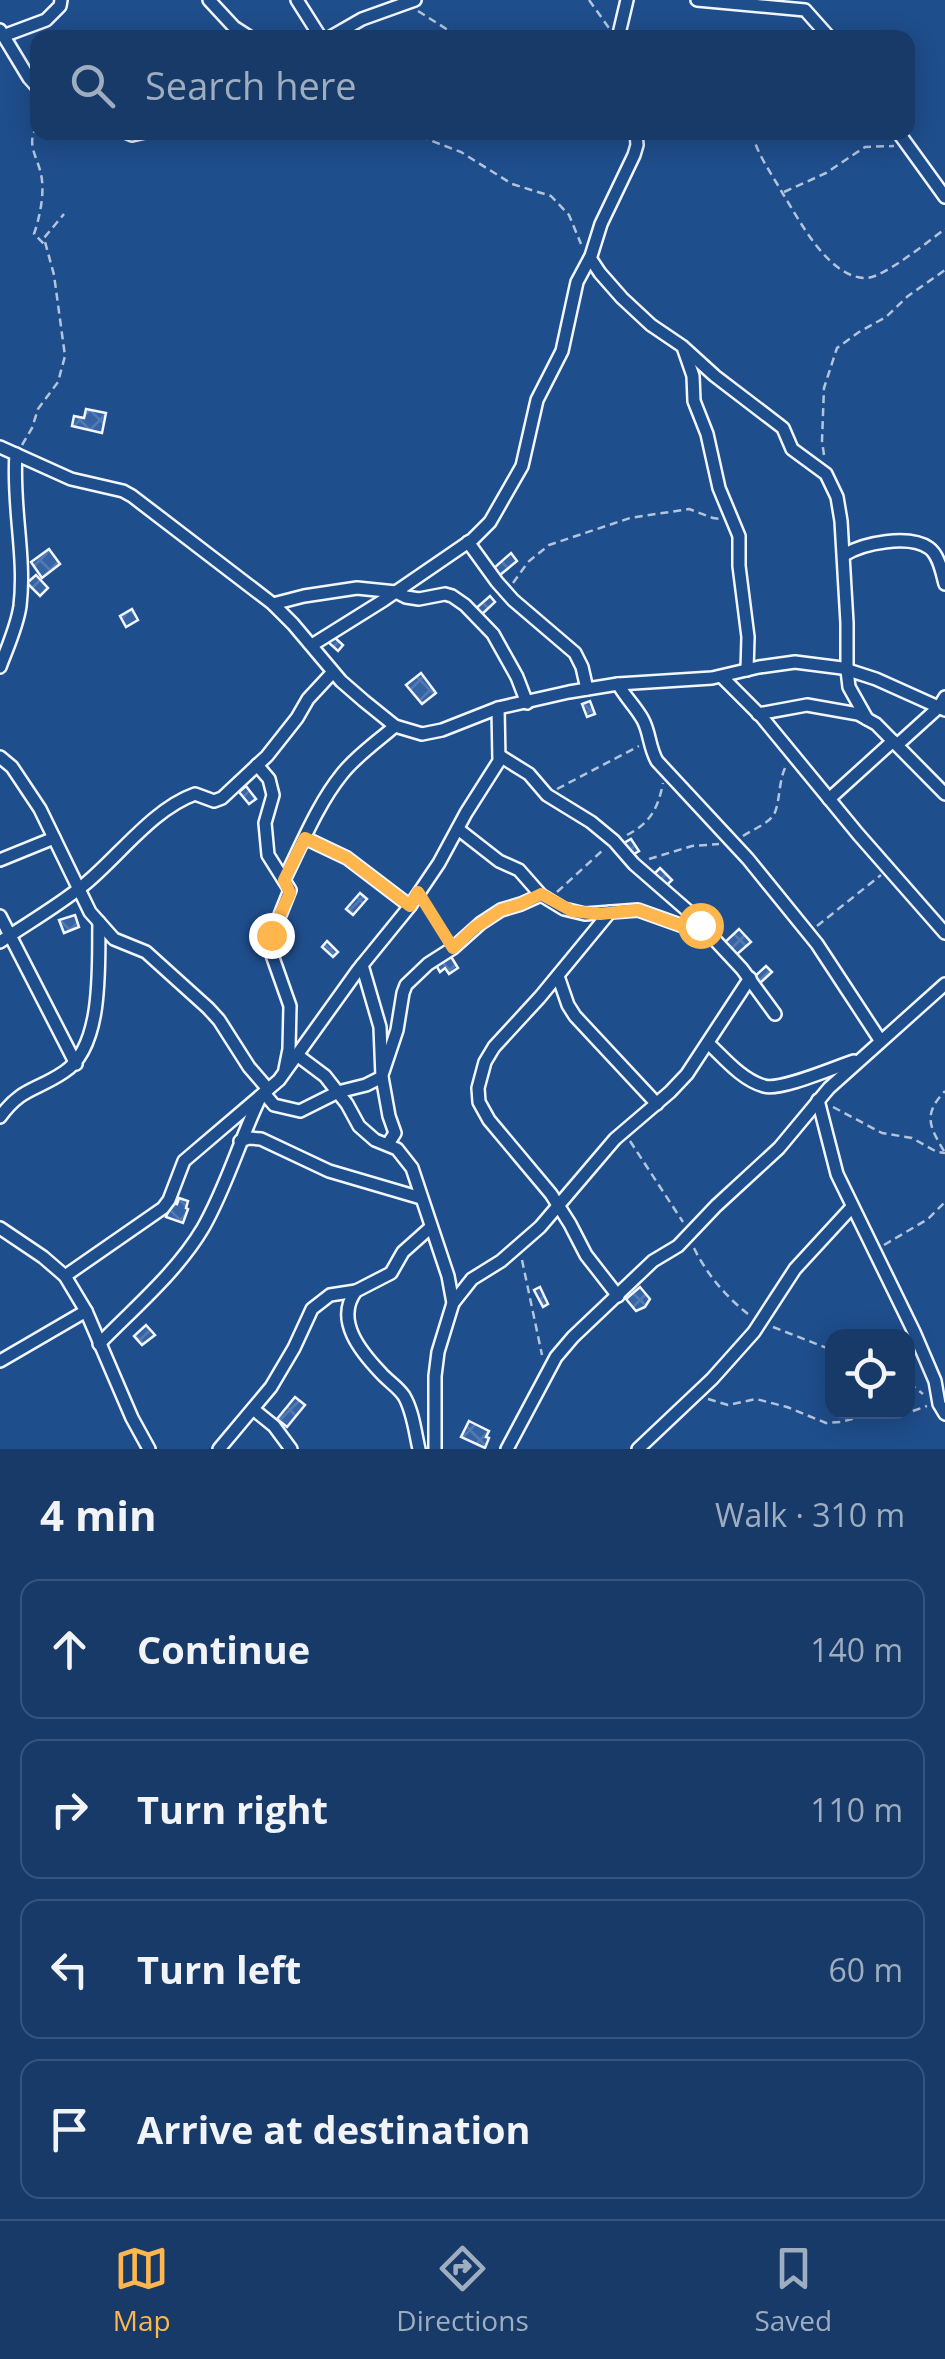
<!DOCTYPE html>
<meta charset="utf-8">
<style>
body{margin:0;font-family:"Open Sans",sans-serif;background:#20416f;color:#f1f3f6}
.controls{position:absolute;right:30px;bottom:30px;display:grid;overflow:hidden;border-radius:20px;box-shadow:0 5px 25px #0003}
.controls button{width:90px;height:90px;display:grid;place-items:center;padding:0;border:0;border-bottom:2px solid #36547d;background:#173a69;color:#f1f3f6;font:50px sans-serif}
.stop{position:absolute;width:30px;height:30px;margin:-22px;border:8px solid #ffb74d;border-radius:50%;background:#fff}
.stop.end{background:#ffb74d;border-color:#fff;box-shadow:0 2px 10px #0008}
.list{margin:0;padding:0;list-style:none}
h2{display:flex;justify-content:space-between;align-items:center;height:130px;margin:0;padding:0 40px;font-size:42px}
h2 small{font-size:32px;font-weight:400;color:#9eadc0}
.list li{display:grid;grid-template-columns:65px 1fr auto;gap:30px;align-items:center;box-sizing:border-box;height:140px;margin:0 20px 20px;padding:0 20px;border:2px solid #36547d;border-radius:20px}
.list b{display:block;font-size:38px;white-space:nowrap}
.list em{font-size:32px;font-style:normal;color:#9eadc0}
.icon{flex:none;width:55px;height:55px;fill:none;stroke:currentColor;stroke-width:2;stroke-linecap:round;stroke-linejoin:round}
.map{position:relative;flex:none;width:945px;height:1449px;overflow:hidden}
.search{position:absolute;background:#173a69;box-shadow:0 5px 25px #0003;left:30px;right:30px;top:30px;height:110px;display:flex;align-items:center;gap:25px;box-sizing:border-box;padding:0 35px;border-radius:20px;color:#9eadc0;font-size:38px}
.sheet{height:770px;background:#173a69}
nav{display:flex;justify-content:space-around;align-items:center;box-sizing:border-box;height:140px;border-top:2px solid #36547d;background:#173a69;font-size:28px;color:#9eadc0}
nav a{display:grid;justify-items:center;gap:5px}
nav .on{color:#ffb74d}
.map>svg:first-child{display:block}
</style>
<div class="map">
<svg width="945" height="1449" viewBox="0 0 945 1449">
<defs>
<pattern id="building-cross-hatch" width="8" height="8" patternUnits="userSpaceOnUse" patternTransform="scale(2.5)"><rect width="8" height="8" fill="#3563a3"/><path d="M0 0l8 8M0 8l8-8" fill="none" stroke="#537ab1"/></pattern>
</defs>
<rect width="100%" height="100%" fill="#1f4e8c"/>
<g fill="url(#building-cross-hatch)" stroke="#f2f6ff" stroke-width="2.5">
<polygon points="86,409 106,413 102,433 72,426 74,416 84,418"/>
<polygon points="49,549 60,564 42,578 31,562"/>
<polygon points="511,553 517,561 500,575 494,568"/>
<polygon points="36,575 48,588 40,596 27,583"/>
<polygon points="490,596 495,602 479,617 473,611"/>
<polygon points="132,609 138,620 126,627 120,616"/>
<polygon points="333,636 343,645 338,651 328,642"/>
<polygon points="421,673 436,693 422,704 406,685"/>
<polygon points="590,701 595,714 587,717 582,704"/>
<polygon points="246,786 256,799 249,804 239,792"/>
<polygon points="631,839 639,851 632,855 624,843"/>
<polygon points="660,868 672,880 664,888 653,875"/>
<polygon points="360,893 367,899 353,915 346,909"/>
<polygon points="75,915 79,927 64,933 59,920"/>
<polygon points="739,929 751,942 735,956 724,943"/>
<polygon points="327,941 338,952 333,957 322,947"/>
<polygon points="450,955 458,968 449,974 445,968 440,972 436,965"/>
<polygon points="766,966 772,972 759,984 753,978"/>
<polygon points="179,1198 188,1201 186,1208 188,1209 183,1223 166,1217 172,1202 177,1204"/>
<polygon points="540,1287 548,1304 543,1307 534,1290"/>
<polygon points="640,1287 650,1299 645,1307 636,1311 626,1299"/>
<polygon points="146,1325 155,1335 142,1345 134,1336"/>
<polygon points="295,1397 305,1405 287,1427 277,1419"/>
<polygon points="469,1421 489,1431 486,1437 489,1438 485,1448 461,1437"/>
</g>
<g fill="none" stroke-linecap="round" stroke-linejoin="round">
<defs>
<g id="minor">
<polyline points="209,0 234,27 251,38"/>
<polyline points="297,0 321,38"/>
<polyline points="697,0 805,10 830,38"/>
<polyline points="0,30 29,78 38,88"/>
<polyline points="3,36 46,20 60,6 61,0"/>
<polyline points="329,38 362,19 415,0"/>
<polyline points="618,38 627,0"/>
<polyline points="125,132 132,135 145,132"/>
<polyline points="898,132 945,197"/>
<polyline points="590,258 600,273 622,298 651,325 682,346 715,376 783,428 792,449 826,474 837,497 841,521 847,623 847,670 849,687 867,719"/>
<polyline points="684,350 693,376 694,401 707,434 719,488 739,536 739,566 748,637 747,670"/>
<polyline points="0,447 71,479 123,491 132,496 273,604 293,624 341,681 364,701 395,726 422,734 442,730 498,708 569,692 618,684 712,678 759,667 795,662 842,668 876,679 945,710"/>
<polyline points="468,542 497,582 513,600 575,653 582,667 587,689"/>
<path d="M844,555C863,543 909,534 929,548C939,555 942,573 945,584"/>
<polyline points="273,604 304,596 357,588 396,592 406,597 419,599 445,594 452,596 465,605 493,634 517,677 527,703"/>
<polyline points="312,645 384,600 473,539 490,522 522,466 537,400 562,351 577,282 591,256 601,224 634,155 637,145 636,132"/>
<path d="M0,667C7,648 17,627 20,606C26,556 12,505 16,454"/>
<polyline points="722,677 761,716 858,834 945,933"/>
<path d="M618,684C625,697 636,707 643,720C650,733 649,747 657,761L748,859L817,944L880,1040"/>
<polyline points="758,714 807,705 858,714 876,724 945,794"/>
<polyline points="897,745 939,707 945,697"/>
<polyline points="500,756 529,774 547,795 591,822 614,841 634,864 688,911 742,969 775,1014"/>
<polyline points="0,757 12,767 40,809 90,912 114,939 146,952 208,1008 219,1020 249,1067 268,1089"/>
<polyline points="257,765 269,779 273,795 265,823 268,855 290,890 270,940 272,955 290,1006 289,1049 285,1069"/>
<polyline points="829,799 893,741"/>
<polyline points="458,829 499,861 519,870 541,895 564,909 585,914 638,910 683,926 700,925"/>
<polyline points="305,838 347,858 410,906"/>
<polyline points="0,860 54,838"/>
<path d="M284,880C302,844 317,805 342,774C356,756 378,741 395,726"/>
<polyline points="610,912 540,997 494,1047 485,1062 478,1088 479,1102 489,1120 551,1194 570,1224 586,1255 618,1296"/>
<polyline points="0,916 76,1064"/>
<path d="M0,942C28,923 58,906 85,884C119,856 153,809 195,794L214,801L222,798L267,756L297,718L308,699L333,672"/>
<polyline points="362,965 380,1027 382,1077 389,1116 395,1133 388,1144"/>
<polyline points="558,976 568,1005 575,1016 657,1104"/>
<path d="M708,1043C724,1058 742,1080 764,1086C781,1091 835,1067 854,1061"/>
<polyline points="297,1055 325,1076 347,1104 359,1126 375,1140 397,1149 412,1168 448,1276 453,1303 438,1352 435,1376 435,1449"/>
<polyline points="383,1072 397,1030 403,993 406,985 428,964 453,948 481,923 501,910 521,904 541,895"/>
<polyline points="264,1093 274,1105 300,1111 338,1092 366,1085 382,1077"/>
<polyline points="818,1100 837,1174 914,1332 935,1381 939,1404 945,1414"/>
<path d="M0,1117C22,1087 36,1091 64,1072C104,1046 98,965 99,922"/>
<polyline points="240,1141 249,1138 261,1139 329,1171 421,1198"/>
<polyline points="0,1228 43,1257 65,1276 86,1311 132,1418 149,1449"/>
<polyline points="65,1276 163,1208 169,1200 184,1161 279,1080 358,970 410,906 439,863 466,813 499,761 498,708"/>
<polyline points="453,1303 472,1279 501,1261 540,1227 615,1139 670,1092 687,1074 750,978"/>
<path d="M99,1344C134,1308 177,1272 203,1228C226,1188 239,1142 259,1100"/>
<polyline points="0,1361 86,1311"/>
<polyline points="253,1409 274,1426 291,1449"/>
<polyline points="219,1449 271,1387 294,1348 312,1309 330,1295 356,1291"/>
<path d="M419,1449C415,1432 413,1411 404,1396C398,1387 388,1381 381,1373C361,1352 334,1320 356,1291L391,1273L403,1252L431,1227"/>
<polyline points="507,1449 556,1357 573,1337 653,1261 678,1246 716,1206 779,1148 829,1088 945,984"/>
<polyline points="638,1449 712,1379 754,1332 795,1269 852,1207"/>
</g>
</defs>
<use href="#minor" stroke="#f2f6ff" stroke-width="16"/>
<g stroke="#b3c4dc" stroke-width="2.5" stroke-dasharray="8 5" stroke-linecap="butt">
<polyline points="589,0 609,28"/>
<polyline points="418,11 448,30 475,38"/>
<path d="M38,126C25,142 37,156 41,174C45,193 40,216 34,234L44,244"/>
<polyline points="408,132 461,152 512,184 551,196 569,215 581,244"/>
<path d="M752,132C757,155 772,174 783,194C800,221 829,279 867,278C884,277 929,241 945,229"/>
<polyline points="784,192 826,173 865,147 894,146"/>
<polyline points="22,445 32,428 38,409 58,382 65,356 54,275 44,238 64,214"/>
<polyline points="824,455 822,441 824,388 837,348 859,332 886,317 908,296 945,270"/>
<polyline points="513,583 528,562 549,545 630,518 689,509 713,518 721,519"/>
<polyline points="557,789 639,746"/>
<path d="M627,835C650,823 658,809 663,783"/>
<path d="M743,836C752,830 765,825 772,817C780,809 778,783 785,768"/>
<polyline points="649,859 692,846 719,844"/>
<polyline points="557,892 603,850"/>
<polyline points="427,906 446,938"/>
<polyline points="817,926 881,875"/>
<polyline points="833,1107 882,1133 912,1138 937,1152 945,1153"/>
<polyline points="630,1141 683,1222"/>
<path d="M944,1151C929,1126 923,1114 945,1091"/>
<polyline points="884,1245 928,1219 945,1202"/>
<path d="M694,1248C706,1273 726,1297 748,1314"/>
<polyline points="522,1260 542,1355"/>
<polyline points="773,1327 832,1350"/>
<polyline points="908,1385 914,1387 923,1394"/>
<polyline points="708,1399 728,1405 756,1399 787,1407 826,1423 841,1422 878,1412"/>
<polyline points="900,1412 910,1412 927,1406"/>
</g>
<use href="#minor" stroke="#1f4e8c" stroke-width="11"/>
</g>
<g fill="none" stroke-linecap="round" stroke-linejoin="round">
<polyline stroke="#ffb74d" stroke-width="12" points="271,935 290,893 284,880 305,838 347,858 410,906 418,892 453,948 474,928 501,910 521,904 541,894 572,911 600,914 638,910 682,926 700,925"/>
</g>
</svg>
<div class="controls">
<button><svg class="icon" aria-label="locate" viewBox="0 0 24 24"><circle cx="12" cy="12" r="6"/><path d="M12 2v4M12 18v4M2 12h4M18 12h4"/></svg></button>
</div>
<div class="stop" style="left:700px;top:925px"></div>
<div class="stop end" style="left:271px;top:935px"></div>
<div class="search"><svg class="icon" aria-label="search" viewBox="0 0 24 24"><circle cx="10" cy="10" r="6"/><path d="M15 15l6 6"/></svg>Search here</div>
</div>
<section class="sheet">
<h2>4 min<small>Walk · 310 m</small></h2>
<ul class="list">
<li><svg class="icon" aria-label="ahead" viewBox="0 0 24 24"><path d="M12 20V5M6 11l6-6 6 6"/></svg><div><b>Continue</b></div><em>140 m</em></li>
<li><svg class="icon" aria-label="right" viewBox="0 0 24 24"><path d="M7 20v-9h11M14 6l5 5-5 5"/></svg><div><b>Turn right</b></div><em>110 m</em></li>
<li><svg class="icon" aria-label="left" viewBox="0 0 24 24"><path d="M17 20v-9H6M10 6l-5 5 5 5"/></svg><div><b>Turn left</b></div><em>60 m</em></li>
<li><svg class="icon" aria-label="arrive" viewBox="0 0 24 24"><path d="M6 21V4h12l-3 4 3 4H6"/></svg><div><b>Arrive at destination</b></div></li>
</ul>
</section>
<nav>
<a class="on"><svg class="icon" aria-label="map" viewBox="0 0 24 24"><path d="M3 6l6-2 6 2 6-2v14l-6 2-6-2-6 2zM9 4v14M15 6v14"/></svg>Map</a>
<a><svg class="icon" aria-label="directions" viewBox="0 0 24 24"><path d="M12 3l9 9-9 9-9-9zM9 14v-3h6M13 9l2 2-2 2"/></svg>Directions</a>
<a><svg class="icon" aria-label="saved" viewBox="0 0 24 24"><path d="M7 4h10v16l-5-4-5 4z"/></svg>Saved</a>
</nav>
